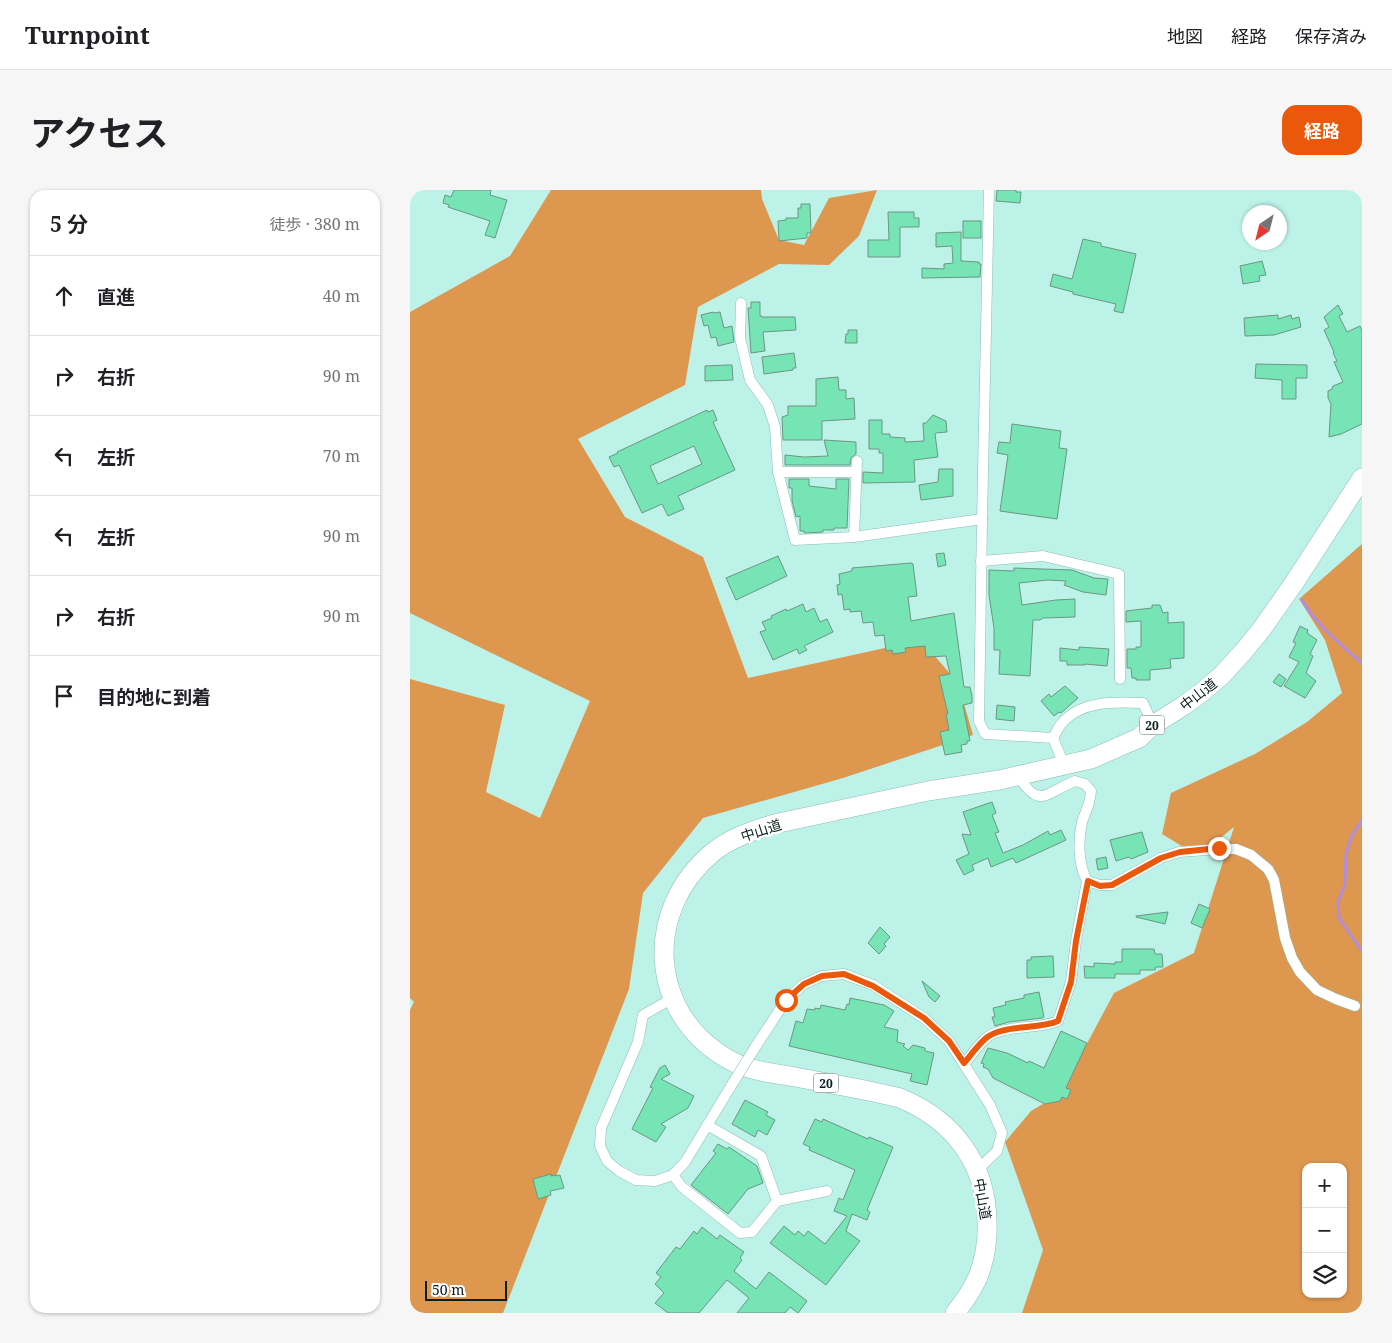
<!DOCTYPE html>
<html lang="ja">
<meta charset="utf-8">
<style>
body{margin:0;font-family:"Noto Serif","Noto Sans JP",serif;background:#f6f6f6;color:#202124}
.controls{position:absolute;right:15px;bottom:15px;display:grid;overflow:hidden;border-radius:10px;box-shadow:0 1px 4px #0004}
.controls button{width:45px;height:45px;display:grid;place-items:center;padding:0;border:0;border-bottom:1px solid #e0e0e0;background:#fff;color:#202124;font:25px sans-serif}
.compass{position:absolute;left:832px;top:15px;width:45px;height:45px;border-radius:50%;background:#fff;box-shadow:0 1px 4px #0004;rotate:215deg}
.scale{position:absolute;left:15px;bottom:12px;width:82px;box-sizing:border-box;padding-left:5px;border:2px solid #0a1f1c;border-top:0;font-size:14px;line-height:18px;white-space:nowrap;color:#0a1f1c;-webkit-text-stroke:4px #fff;paint-order:stroke}
.stop{position:absolute;width:15px;height:15px;margin:-11px;border:4px solid #ea580c;border-radius:50%;background:#fff}
.stop.end{background:#ea580c;border-color:#fff;box-shadow:0 1px 5px #0008}
.list{margin:0;padding:0;list-style:none}
h2{display:flex;justify-content:space-between;align-items:center;height:65px;margin:0;padding:0 20px;font-size:21px}
h2 small{font-size:16px;font-weight:400;color:#757577}
.list li{display:grid;grid-template-columns:32px 1fr auto;gap:15px;align-items:center;box-sizing:border-box;height:80px;padding:0 20px;border-top:1px solid #e0e0e0}
.list b{display:block;font-size:19px;white-space:nowrap}
.list em{font-size:16px;font-style:normal;color:#757577}
.icon{flex:none;width:28px;height:28px;fill:none;stroke:currentColor;stroke-width:2;stroke-linecap:round;stroke-linejoin:round}
.map{position:relative;flex:none;width:952px;height:1123px;overflow:hidden;border-radius:15px}
header{display:flex;align-items:center;gap:30px;box-sizing:border-box;height:70px;padding:0 25px;background:#fff;border-bottom:1px solid #e0e0e0}
header strong{font-size:24px}
nav{display:flex;gap:28px;margin-inline-start:auto;font-size:18px}
.intro{display:flex;align-items:center;justify-content:space-between;box-sizing:border-box;height:120px;padding:0 30px}
h1{margin:0;font-size:35px}
.button{padding:12px 22px;border-radius:15px;background:#ea580c;color:#fff;font-size:18px;font-weight:700}
main{display:flex;gap:30px;padding:0 30px}
aside{flex:1;background:#fff;border-radius:15px;box-shadow:0 1px 4px #0004}
.map>svg:first-child{display:block}
</style>
<header>
<strong>Turnpoint</strong>
<nav><a>地図</a><a>経路</a><a>保存済み</a></nav>
</header>
<div class="intro"><h1>アクセス</h1><a class="button">経路</a></div>
<main>
<aside>
<h2>5 分<small>徒歩 · 380 m</small></h2>
<ul class="list">
<li><svg class="icon" aria-label="ahead" viewBox="0 0 24 24"><path d="M12 20V5M6 11l6-6 6 6"/></svg><div><b>直進</b></div><em>40 m</em></li>
<li><svg class="icon" aria-label="right" viewBox="0 0 24 24"><path d="M7 20v-9h11M14 6l5 5-5 5"/></svg><div><b>右折</b></div><em>90 m</em></li>
<li><svg class="icon" aria-label="left" viewBox="0 0 24 24"><path d="M17 20v-9H6M10 6l-5 5 5 5"/></svg><div><b>左折</b></div><em>70 m</em></li>
<li><svg class="icon" aria-label="left" viewBox="0 0 24 24"><path d="M17 20v-9H6M10 6l-5 5 5 5"/></svg><div><b>左折</b></div><em>90 m</em></li>
<li><svg class="icon" aria-label="right" viewBox="0 0 24 24"><path d="M7 20v-9h11M14 6l5 5-5 5"/></svg><div><b>右折</b></div><em>90 m</em></li>
<li><svg class="icon" aria-label="arrive" viewBox="0 0 24 24"><path d="M6 21V4h12l-3 4 3 4H6"/></svg><div><b>目的地に到着</b></div></li>
</ul>
</aside>
<div class="map">
<svg width="952" height="1123" viewBox="0 0 952 1123">
<rect width="100%" height="100%" fill="#bdf2e9"/>
<g fill="#de974f" fill-rule="evenodd">
<polygon points="141,0 351,0 352,9 369,50 394,55 419,8 467,0 449,46 419,75 369,74 288,117 275,195 168,249 215,327 293,367 338,488 511,450 548,493 563,545 433,588 293,628 233,703 219,799 93,1123 0,1123 0,820 4,812 0,808 0,489 95,515 76,602 130,628 180,511 0,423 0,122 100,66"/>
<path d="M952,354V1123H612L633,1060L595,952L621,921L650,904L704,803L784,763L824,637L788,666L752,644L761,603L845,564L897,532L932,503L915,450L889,409ZM896,977H933V1104H896Z"/>
</g>
<g fill="none" stroke-linecap="round" stroke-linejoin="round">
<g stroke="#b18dde" stroke-width="3">
<path d="M892,410C907,435 930,454 952,473"/>
<polyline points="952,630 942,645 936,664 935,694 928,712 929,728 952,761"/>
</g>
</g>
<g fill="#76e4b5" stroke="#6c9682" fill-rule="evenodd">
<polygon points="44,0 81,0 80,5 97,10 85,48 75,45 80,31 38,17 39,15 33,13 35,5 41,7"/>
<polygon points="587,0 606,0 606,2 611,2 610,13 586,11"/>
<polygon points="391,14 400,14 401,43 397,43 397,48 369,51 368,31 376,30 376,28 388,28 388,18 391,18"/>
<polygon points="478,22 504,22 504,28 509,28 509,37 490,37 490,67 458,67 458,50 479,50"/>
<rect x="553" y="31" width="18" height="17"/>
<polygon points="551,42 551,71 569,72 569,74 571,74 570,87 512,88 512,78 534,79 534,74 543,73 542,56 526,57 526,43"/>
<polygon points="673,49 691,53 691,56 726,64 713,123 704,121 706,114 663,104 663,102 640,96 643,84 662,89"/>
<polygon points="852,71 856,85 849,86 850,91 833,94 830,76"/>
<polygon points="341,112 350,112 350,126 352,126 352,127 385,127 386,140 353,142 355,161 341,163 338,118 341,118"/>
<polygon points="928,115 933,124 929,126 937,142 950,136 952,141 952,234 931,244 919,247 921,214 918,208 918,201 922,199 923,196 933,192 924,172 927,171 923,163 924,162 914,140 919,137 914,127"/>
<polygon points="303,122 304,123 310,122 314,138 322,136 324,152 308,156 306,147 301,148 298,135 294,136 291,125"/>
<polygon points="868,125 868,129 881,125 882,129 889,127 891,137 864,145 835,146 834,128"/>
<polygon points="438,140 447,140 447,153 435,153 436,144 438,144"/>
<polygon points="384,163 386,178 383,178 383,180 354,184 352,167"/>
<polygon points="846,174 897,175 897,188 886,188 886,209 872,209 872,190 845,188"/>
<polygon points="317,175 322,175 323,190 295,191 295,176"/>
<polygon points="428,187 429,200 436,200 436,209 444,208 445,229 412,231 412,250 373,250 372,227 378,225 378,216 406,216 406,189"/>
<path d="M297,220L298,222L303,220L307,230L303,232L325,280L268,306L274,319L258,326L252,314L232,323L209,275L204,277L199,267L208,263L207,262ZM284,256L292,274L248,294L240,276Z"/>
<polygon points="523,225 536,231 537,242 526,243 525,244 528,267 504,270 505,292 453,293 453,282 473,283 473,263 469,263 469,259 459,259 459,230 472,230 472,244 480,244 480,247 495,248 495,252 514,251 513,233 516,233"/>
<polygon points="602,234 651,241 649,258 657,259 647,329 590,321 598,265 587,263 589,252 600,253"/>
<polygon points="414,250 446,252 446,264 441,268 440,275 375,275 375,265 394,267 418,266"/>
<polygon points="529,279 543,279 543,306 511,310 509,295 528,292"/>
<polygon points="379,289 399,289 399,296 426,299 426,289 439,289 437,338 424,338 424,340 413,340 413,342 394,343 394,341 390,341 390,326 386,327 382,311 382,298 379,298"/>
<polygon points="534,363 536,375 528,377 526,364"/>
<polygon points="368,366 377,386 326,410 316,388"/>
<polygon points="501,373 503,374 507,406 498,407 501,431 544,423 554,497 560,497 562,506 562,513 553,515 560,551 557,551 557,554 551,555 552,562 535,565 530,542 539,540 536,524 538,524 529,486 540,484 536,466 516,467 515,456 495,458 496,462 483,464 482,460 476,461 474,445 465,446 463,432 453,433 451,421 440,422 440,419 434,420 432,404 428,405 427,395 430,394 429,384 442,381 442,378"/>
<polygon points="604,378 662,380 684,388 698,389 696,405 673,402 654,395 656,391 638,390 609,393 612,415 646,410 665,409 665,427 633,428 630,430 623,430 620,486 589,484 590,460 584,460 584,438 579,405 579,380 604,381"/>
<polygon points="393,414 396,422 404,418 410,432 417,429 423,442 394,456 397,460 389,464 387,459 363,470 350,442 356,440 352,432 362,428 361,426 376,419 377,421"/>
<polygon points="742,415 750,415 753,423 758,422 758,433 774,432 774,468 760,469 761,478 740,480 740,490 726,490 726,488 722,488 721,478 717,478 717,459 726,459 726,457 731,457 731,431 716,432 716,421 742,418"/>
<polygon points="890,436 898,440 897,443 907,450 900,464 903,466 896,483 906,491 895,508 874,496 889,472 879,467 886,453 883,452"/>
<polygon points="669,457 699,459 697,476 675,474 675,475 657,475 657,471 650,471 650,458 669,460"/>
<polygon points="869,484 876,489 871,497 863,492"/>
<polygon points="655,496 668,508 651,523 649,522 644,526 631,511 639,504 641,507"/>
<polygon points="587,515 605,517 604,531 586,529"/>
<polygon points="582,612 586,623 582,625 589,642 585,643 593,663 613,655 638,641 640,645 651,640 656,650 606,673 603,668 581,677 578,668 562,675 564,680 554,685 546,670 559,664 552,644 561,645 553,622"/>
<polygon points="732,642 738,662 721,669 719,667 706,671 700,650"/>
<polygon points="696,667 698,678 688,680 686,669"/>
<polygon points="789,714 800,719 792,738 781,733"/>
<polygon points="758,722 755,734 726,727 726,726"/>
<polygon points="470,737 480,747 474,754 476,756 469,764 458,753"/>
<polygon points="712,759 744,759 745,764 752,764 753,777 746,777 745,780 730,780 730,784 705,784 705,788 675,788 674,776 684,777 684,773 705,774 705,772 712,772"/>
<polygon points="643,766 644,787 617,788 617,770 621,770 621,767"/>
<polygon points="512,791 530,806 525,812 519,807"/>
<polygon points="629,802 634,827 632,828 599,832 585,836 582,827 585,827 583,818 596,815 595,812 614,808 614,805"/>
<polygon points="440,808 474,815 484,821 474,837 488,840 487,852 495,854 493,856 498,860 503,855 515,858 515,861 524,863 517,895 500,891 502,884 379,856 386,831 393,833 397,819 405,820 405,818 410,819 411,815 435,820 437,814 439,815"/>
<polygon points="651,841 677,853 656,898 661,900 657,909 652,907 650,911 635,914 583,888 578,879 573,877 574,874 571,873 578,858 597,863 618,873 619,871 634,878"/>
<polygon points="255,875 260,884 251,889 284,906 278,918 251,934 256,937 246,952 222,939 243,898 240,897 250,878"/>
<polygon points="335,910 358,922 356,925 365,930 357,945 348,940 345,947 322,934"/>
<polygon points="405,929 412,932 413,929 458,949 459,947 483,957 457,1020 460,1022 457,1030 442,1024 436,1041 450,1051 416,1095 360,1053 374,1036 385,1045 388,1041 394,1046 398,1041 415,1054 437,1026 424,1021 429,1008 433,1010 445,980 399,960 400,957 393,954"/>
<polygon points="308,954 317,959 319,957 347,976 353,993 338,999 318,1024 281,995 306,963 303,961"/>
<polygon points="141,984 141,986 145,985 146,986 150,985 154,998 140,1001 141,1005 128,1009 123,989"/>
<polygon points="292,1037 307,1049 310,1045 334,1062 330,1068 332,1070 324,1081 346,1099 359,1082 397,1111 388,1123 380,1117 375,1123 327,1123 339,1108 317,1090 289,1123 258,1123 245,1113 254,1103 245,1094 251,1087 246,1083 266,1057 270,1059 284,1041 287,1044"/>
</g>
<g fill="none" stroke-linecap="round" stroke-linejoin="round">
<defs>
<g id="street">
<polyline points="579,0 572,329 569,531 575,544 643,548 654,575"/>
<polyline points="331,113 330,148 340,190 358,215 365,237 368,282 385,350 444,347 572,329"/>
<polyline points="368,282 446,282"/>
<polyline points="444,347 447,271"/>
<polyline points="571,371 633,366 709,384 710,489"/>
<path d="M643,548C646,543 648,538 651,534C671,510 705,512 733,513L743,535"/>
<path d="M608,586C630,620 635,603 665,591L675,594L681,601C680,615 676,620 672,632C668,650 668,674 677,691L690,695H702L751,668L769,662L809,659H826L841,665L858,679L864,690L875,748L882,768L890,782L907,800L926,809L945,816"/>
<polyline points="263,808 233,825 228,852 191,938 190,956 197,971 209,981 226,990 245,991 263,985 275,972 321,896"/>
<polyline points="346,856 376,810 394,794 412,786 434,784 463,795 514,828 539,851 580,915 592,943 587,961 567,980"/>
<path d="M555,873C561,865 568,856 575,849C591,834 628,840 648,831L661,792L666,751L677,691"/>
<polyline points="297,935 351,966 367,1011"/>
<polyline points="263,985 272,997 330,1043 342,1042 367,1011 417,1001"/>
</g>
<path id="highway" d="M545,1123C554,1112 562,1100 568,1087C575,1069 578,1050 577,1031C576,973 543,930 490,908C456,899 420,894 385,887C362,883 337,881 316,868C238,822 234,720 302,663C320,648 342,641 364,634L518,601L589,590L681,569L729,548L743,535L773,516L791,503L811,486L833,462L851,440L884,393L952,288"/>
</defs>
<use href="#street" stroke="#8bbeb5" stroke-width="11"/>
<use href="#highway" stroke="#8bbeb5" stroke-width="20"/>
<use href="#street" stroke="#fff" stroke-width="10"/>
<use href="#highway" stroke="#fff" stroke-width="19"/>
<defs>
<polyline id="street-bridge" points="321,896 346,856"/>
</defs>
<use href="#street-bridge" stroke="#8bbeb5" stroke-width="11" stroke-linecap="butt"/>
<use href="#street-bridge" stroke="#fff" stroke-width="10"/>
</g>
<g fill="none" stroke-linecap="round" stroke-linejoin="round">
<path stroke="#ea580c" stroke-width="6" d="M376,810L394,794L412,786L434,784L463,796L514,828L539,851L554,873C561,865 567,856 575,849C591,834 628,840 648,831L661,792L666,751L678,691L690,696L702,695L751,668L770,662L809,658"/>
</g>
<g text-anchor="middle" dominant-baseline="central" stroke-width="5" stroke-linejoin="round" paint-order="stroke">
<g fill="#fff" stroke="#546260" stroke-width="1">
<rect x="729.5" y="525.5" width="25" height="19" rx="4"/>
<rect x="403.5" y="883.5" width="25" height="19" rx="4"/>
</g>
<g font-size="12" font-weight="bold" fill="#0a1f1c">
<text x="742" y="535">20</text>
<text x="416" y="893">20</text>
</g>
<g font-size="14" fill="#0a1f1c" stroke="#fff">
<text transform="translate(788 504) rotate(-38)">中山道</text>
<text transform="translate(351 640) rotate(-18)">中山道</text>
<text transform="translate(573 1009) rotate(80)">中山道</text>
</g>
</g>
</svg>
<div class="controls">
<button>+</button>
<button>−</button>
<button><svg class="icon" aria-label="layers" viewBox="0 0 24 24"><path d="M12 4l9 5-9 5-9-5zM3 14l9 5 9-5"/></svg></button>
</div>
<svg class="compass" viewBox="-18 -18 36 36"><path d="M0-13l5 13h-10z" fill="#e53935"/><path d="M0 13l5-13h-10z" fill="#757577"/></svg>
<div class="scale">50 m</div>
<div class="stop" style="left:376px;top:810px"></div>
<div class="stop end" style="left:809px;top:658px"></div>
</div>
</main>
